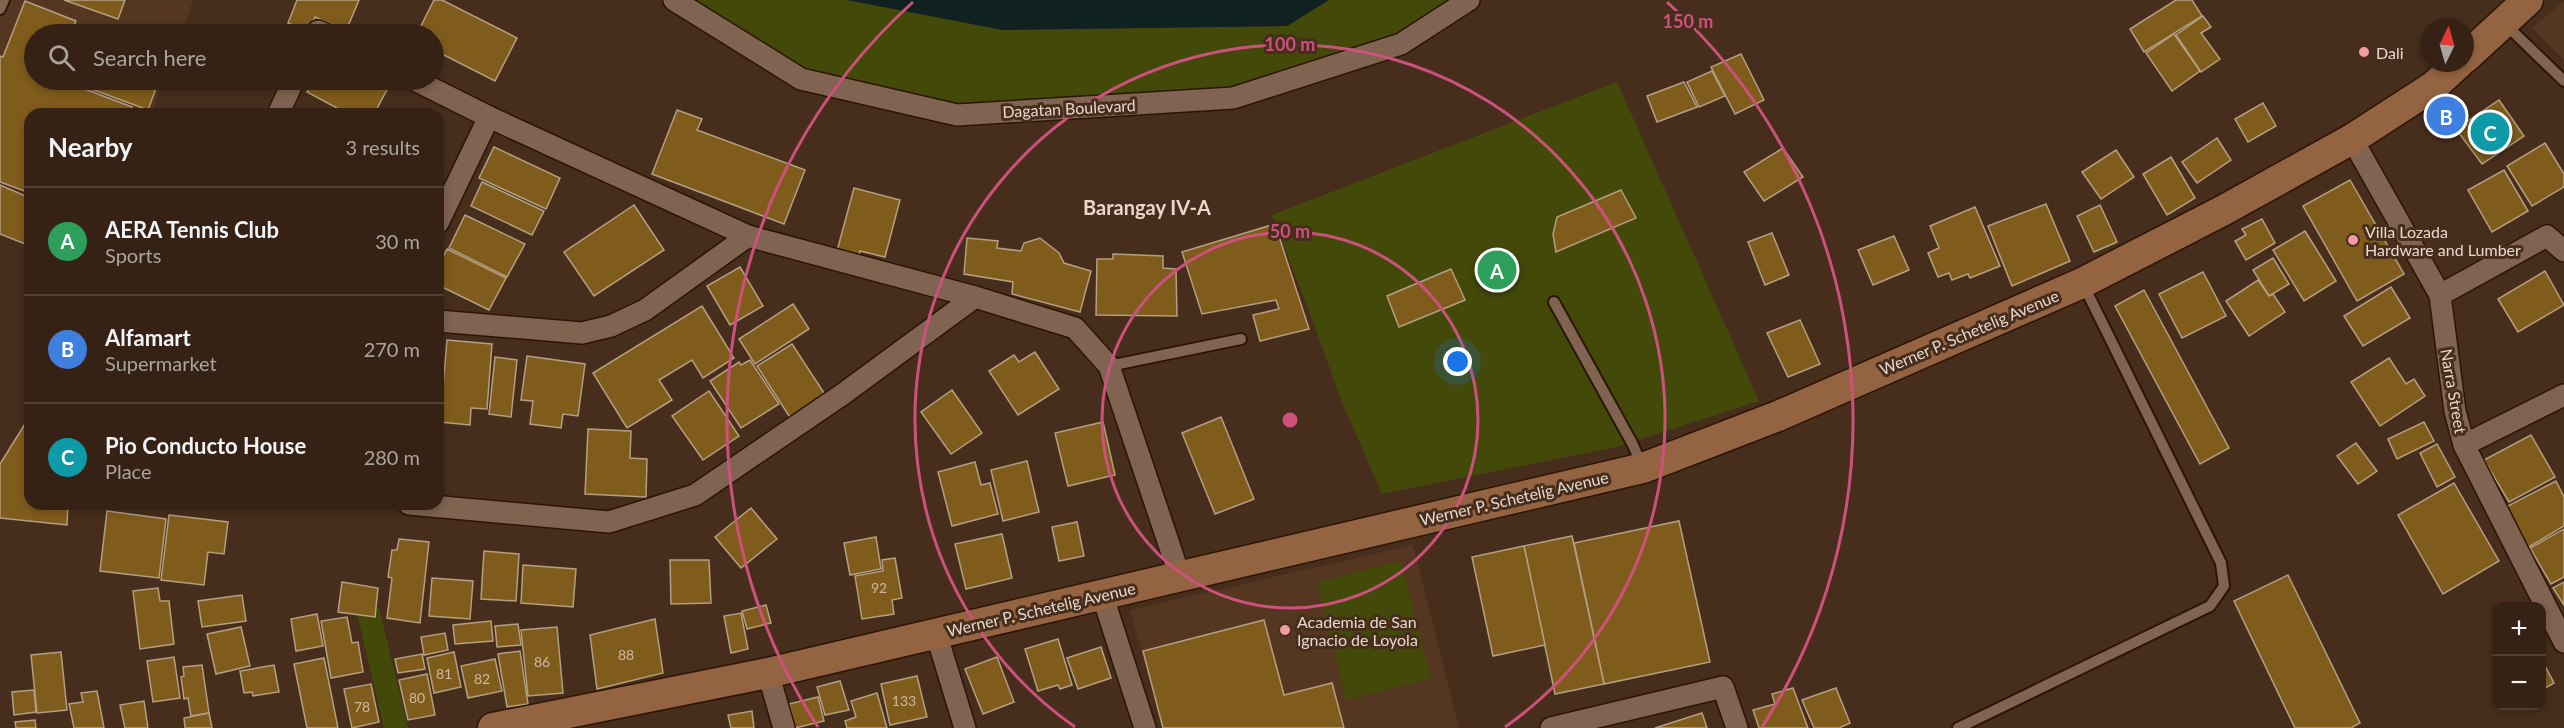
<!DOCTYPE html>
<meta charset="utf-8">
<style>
body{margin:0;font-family:Lato,sans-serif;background:#3d2a1e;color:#f1f3f6}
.controls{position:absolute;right:18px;bottom:18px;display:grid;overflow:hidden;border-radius:12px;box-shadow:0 3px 9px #0003}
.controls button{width:54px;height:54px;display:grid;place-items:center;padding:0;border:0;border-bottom:2px solid #4f3f34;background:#352215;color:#f1f3f6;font:30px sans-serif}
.compass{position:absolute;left:2420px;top:18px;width:54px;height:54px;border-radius:50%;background:#352215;box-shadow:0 3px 9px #0003;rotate:5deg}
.you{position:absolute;left:1458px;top:362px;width:21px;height:21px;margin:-15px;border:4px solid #fff;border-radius:50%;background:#1a73e8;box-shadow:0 0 0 9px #1a73e833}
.badge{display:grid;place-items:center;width:39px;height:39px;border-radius:50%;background:#8bbbb9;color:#fff;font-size:20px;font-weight:700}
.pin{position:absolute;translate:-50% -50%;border:3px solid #fff;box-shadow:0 2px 6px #0006}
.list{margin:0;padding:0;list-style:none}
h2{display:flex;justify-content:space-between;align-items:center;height:78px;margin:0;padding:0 24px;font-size:26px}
h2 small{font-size:20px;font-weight:400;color:#aaa4a0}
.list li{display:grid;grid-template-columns:39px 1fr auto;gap:18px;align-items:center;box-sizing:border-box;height:108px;padding:0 24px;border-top:2px solid #4f3f34}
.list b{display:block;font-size:22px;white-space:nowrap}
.list p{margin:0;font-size:20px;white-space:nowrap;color:#aaa4a0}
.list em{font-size:20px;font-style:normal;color:#aaa4a0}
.icon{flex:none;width:33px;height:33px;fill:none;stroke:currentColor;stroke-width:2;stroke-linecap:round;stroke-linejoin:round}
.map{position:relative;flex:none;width:2564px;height:728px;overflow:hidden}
.search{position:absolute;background:#352215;box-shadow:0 3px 9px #0003;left:24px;top:24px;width:420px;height:66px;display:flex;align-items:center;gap:15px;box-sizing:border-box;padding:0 21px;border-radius:33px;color:#aaa4a0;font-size:22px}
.panel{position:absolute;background:#352215;box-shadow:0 3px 9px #0003;left:24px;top:108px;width:420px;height:402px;border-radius:18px}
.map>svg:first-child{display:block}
</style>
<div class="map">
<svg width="2564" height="728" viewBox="0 0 2564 728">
<rect width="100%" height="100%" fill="#472e1c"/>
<g fill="#553620">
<polygon points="0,0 193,0 181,34 34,34 34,80 164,80 151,114 30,114 30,195 0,183"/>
<polygon points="2564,1 2564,60 2532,28"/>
<polygon points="1413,545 1459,728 1163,728 1130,610"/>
</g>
<g fill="#434a09">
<polygon points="678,0 847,0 1003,30 1287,26 1329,0 1469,0 1401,44 1233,98 957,115 801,79"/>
<polygon points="1617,82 1759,401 1616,447 1382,494 1341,400 1311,316 1272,215"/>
<polygon points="1401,561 1431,679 1346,700 1317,582"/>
<polygon points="355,605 379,608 408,728 384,728"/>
</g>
<polygon fill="#102122" points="847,0 1329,0 1287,26 1003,30"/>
<g fill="#805c1c" stroke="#b39f82" stroke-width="1.5">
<polygon points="64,0 125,0 118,19"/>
<polygon points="297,0 359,0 346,31 315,17 309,32 288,23"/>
<polygon points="434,0 442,0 517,38 495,81 434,50 434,34 417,34"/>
<polygon points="2176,0 2192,0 2202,16 2144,52 2130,29"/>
<polygon points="25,1 76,21 70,34 34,34 34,80 61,80 132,107 130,114 30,114 30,193 0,182 0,56 3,57"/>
<polygon points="2203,16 2211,27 2201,33 2220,59 2201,72 2176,35"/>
<polygon points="2174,34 2200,71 2172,91 2146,53"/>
<polygon points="1741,54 1764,100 1735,114 1711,67"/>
<polygon points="1712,71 1725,96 1699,107 1687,82"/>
<polygon points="67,80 159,80 148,110"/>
<polygon points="314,80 381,80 390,84 374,114 334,114 337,108 307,92"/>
<polygon points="1684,82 1697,107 1657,122 1647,96"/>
<polygon points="2499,100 2524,136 2482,164 2456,129"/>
<polygon points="2263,103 2276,126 2248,142 2235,119"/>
<polygon points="677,110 702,119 697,130 805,170 784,224 652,174"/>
<polygon points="2217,138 2231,160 2197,183 2182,162"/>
<polygon points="2545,143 2564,174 2564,187 2532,206 2507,166"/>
<polygon points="494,147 560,178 546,209 479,178"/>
<polygon points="1783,148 1803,177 1764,201 1744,172"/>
<polygon points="2116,150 2134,177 2101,199 2082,172"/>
<polygon points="2171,157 2195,198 2167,215 2143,174"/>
<polygon points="2504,170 2528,211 2492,232 2468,190"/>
<polygon points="2350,180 2404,274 2357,301 2303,206"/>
<polygon points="482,182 544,211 532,235 471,206"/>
<polygon points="0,185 30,198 30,246 0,234"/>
<polygon points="854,188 900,200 885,257 860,251 859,256 837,251"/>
<polygon points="1621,190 1636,218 1556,252 1553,234 1557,217"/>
<polygon points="2046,204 2070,261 2012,286 1988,226"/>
<polygon points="634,205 664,250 594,296 564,252"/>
<polygon points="2100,205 2117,242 2094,252 2077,216"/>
<polygon points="1975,207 2000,266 1970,278 1968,274 1952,280 1949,273 1938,277 1928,253 1939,248 1930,226"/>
<polygon points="465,215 525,244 507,277 449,248"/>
<polygon points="2262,219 2275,243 2246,260 2235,241 2246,235 2242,229"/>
<polygon points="1275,224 1309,329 1260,341 1253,315 1279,309 1276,300 1202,314 1182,252"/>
<polygon points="2305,231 2336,281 2304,301 2273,250"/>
<polygon points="1772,233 1789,275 1765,285 1748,242"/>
<polygon points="1894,236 1909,270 1873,285 1858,250"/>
<polygon points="967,238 998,241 997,248 1021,251 1024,243 1040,238 1059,253 1064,263 1091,271 1080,312 1012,294 1013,282 964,274"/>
<polygon points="447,249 506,278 489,310 438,285 438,266"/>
<polygon points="1113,254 1163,256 1163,268 1176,269 1177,316 1096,315 1097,259 1113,259"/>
<polygon points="2273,258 2289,284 2269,296 2253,270"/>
<polygon points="740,267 763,306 730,325 707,286"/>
<polygon points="1451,269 1465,300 1399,327 1387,296"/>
<polygon points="2545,271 2564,305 2518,332 2498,299"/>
<polygon points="2203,272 2226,316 2182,338 2159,294"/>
<polygon points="2258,280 2269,296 2273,294 2285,312 2249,336 2226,301"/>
<polygon points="2391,287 2410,318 2363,346 2344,316"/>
<polygon points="2144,290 2229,448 2200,464 2115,306"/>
<polygon points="793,304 809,329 755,364 739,339"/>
<polygon points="702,306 734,358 703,378 692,360 659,380 672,400 627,428 593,373"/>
<polygon points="1800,320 1820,364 1788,377 1767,333"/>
<polygon points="447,340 492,344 487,409 471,408 470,425 440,422"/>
<polygon points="792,344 826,396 791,419 757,366"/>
<polygon points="1035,352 1059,389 1018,415 989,371 1014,355 1019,362"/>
<polygon points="527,356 585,364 578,416 563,414 561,428 530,424 533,401 521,400"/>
<polygon points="495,357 517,360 511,417 489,414"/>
<polygon points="2389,358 2406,384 2414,379 2425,396 2380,426 2351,382"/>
<polygon points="750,360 779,404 741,428 710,381 739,362 741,365"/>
<polygon points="952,390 982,433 951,454 921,412"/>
<polygon points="709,391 739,436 703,460 672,416"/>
<polygon points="1221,417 1254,499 1215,514 1182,433"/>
<polygon points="28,419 30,419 30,504 68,504 67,525 0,518 0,464"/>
<polygon points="1103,422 1115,475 1068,486 1055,433"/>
<polygon points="2424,422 2434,441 2397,459 2388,439"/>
<polygon points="588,429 631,431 630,458 647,459 646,497 585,494"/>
<polygon points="2531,435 2555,477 2509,502 2484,460"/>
<polygon points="2356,443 2377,471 2358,484 2337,456"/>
<polygon points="2437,444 2455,477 2437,487 2420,453"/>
<polygon points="1027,461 1039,512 1003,521 991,470"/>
<polygon points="975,462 981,485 990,483 998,514 952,526 938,472"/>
<polygon points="2556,481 2564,497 2564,526 2527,548 2504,508"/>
<polygon points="2454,483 2499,561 2443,594 2398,515"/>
<polygon points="751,508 777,539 741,568 715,537"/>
<polygon points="107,511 166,519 159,578 100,571"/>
<polygon points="169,515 228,522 224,554 208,552 204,585 161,580"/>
<polygon points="1679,521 1710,662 1604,684 1574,543"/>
<polygon points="1077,522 1084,556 1059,561 1052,527"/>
<polygon points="2564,529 2564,577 2551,584 2530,548"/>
<polygon points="1002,534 1012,578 966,589 955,544"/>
<polygon points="1572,536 1604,684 1555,694 1524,546"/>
<polygon points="876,537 881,569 850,575 844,543"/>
<polygon points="399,539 429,542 420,623 387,618 392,578 388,577 392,550 397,550"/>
<polygon points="1524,546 1545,645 1493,656 1472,557"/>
<polygon points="484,551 519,554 516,601 481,599"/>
<polygon points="895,558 902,598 892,600 894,614 862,619 855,576 883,571 882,560"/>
<polygon points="670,560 709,560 711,603 671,604"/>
<polygon points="523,565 576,569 573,607 521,603"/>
<polygon points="2288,575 2360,723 2351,728 2295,728 2234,601"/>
<polygon points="432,578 473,581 470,619 429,616"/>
<polygon points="342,582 378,588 375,617 338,612"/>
<polygon points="2564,582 2564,605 2553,588"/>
<polygon points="158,588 160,601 169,601 174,644 140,649 133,591"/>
<polygon points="242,595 246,621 202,627 198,601"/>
<polygon points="766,605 771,623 747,629 742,611"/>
<polygon points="741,613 748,649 731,653 724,616"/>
<polygon points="317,614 323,646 296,651 291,619"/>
<polygon points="347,617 352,643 358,642 363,672 331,678 321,621"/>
<polygon points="655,619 663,673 597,689 590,635"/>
<polygon points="1264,620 1284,695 1332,683 1344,728 1163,728 1143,651"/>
<polygon points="491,621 493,641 455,644 453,625"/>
<polygon points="518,624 521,645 497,647 495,626"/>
<polygon points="241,627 250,666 216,674 207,634"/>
<polygon points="557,627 563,693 528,696 521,630"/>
<polygon points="445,633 448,650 424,655 421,637"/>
<polygon points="1058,639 1072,685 1060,689 1058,685 1038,691 1025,649"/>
<polygon points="1101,647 1111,678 1078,689 1067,658"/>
<polygon points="520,651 528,704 507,707 498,654"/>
<polygon points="61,652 67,710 37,713 31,655"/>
<polygon points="454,652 461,687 434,693 427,658"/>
<polygon points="422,654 425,669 398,673 395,659"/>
<polygon points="174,657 180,698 153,702 147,661"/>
<polygon points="997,657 1014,702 983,714 965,669"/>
<polygon points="324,658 338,728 307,728 294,664"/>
<polygon points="495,659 502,691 468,698 461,666"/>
<polygon points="2542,660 2554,683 2542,690"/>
<polygon points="202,665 209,713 191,716 188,698 184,699 181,677 184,676 183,667"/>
<polygon points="274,665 279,692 253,696 252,692 244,693 240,671"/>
<polygon points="427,674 435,715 408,720 399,680"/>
<polygon points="917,676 927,717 890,725 881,684"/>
<polygon points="840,681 849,710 825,715 817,687"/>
<polygon points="371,684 379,722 352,728 344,689"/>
<polygon points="1793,688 1808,728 1759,728 1753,710 1775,704 1772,694"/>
<polygon points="1836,688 1850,723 1839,728 1814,728 1802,700"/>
<polygon points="34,690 36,712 14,715 12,692"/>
<polygon points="97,691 104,728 74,728 69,704 83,702 81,693"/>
<polygon points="877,693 887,728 847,728 845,721 856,717 851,701"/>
<polygon points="818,697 824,721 795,728 789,704"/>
<polygon points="144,701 148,728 125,728 120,705"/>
<polygon points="752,711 754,728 731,728 728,715"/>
<polygon points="209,713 212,728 185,728 184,718"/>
<polygon points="1702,713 1707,728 1655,728"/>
<polygon points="35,720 36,728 16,728 15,722"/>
</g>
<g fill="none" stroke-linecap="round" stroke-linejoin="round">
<defs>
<g id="lane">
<polyline points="0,9 4,0"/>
<polyline points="2504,23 2564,81"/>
<polyline points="1554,302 1632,443 1642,465"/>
<polyline points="1109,366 1241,339"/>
<polyline points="1958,728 2210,606 2224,586 2221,563 2083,284"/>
</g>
<g id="street">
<polyline points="674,0 801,79 957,115 1233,98 1401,44 1469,0"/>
<polyline points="316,34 318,31 325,34"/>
<polyline points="415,80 489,117 748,236 975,297 1075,328 1109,366 1180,577"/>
<polyline points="278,114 294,80"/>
<polyline points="2352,139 2440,295 2455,411 2464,445 2564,642"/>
<polyline points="438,223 489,117"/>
<polyline points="2440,295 2547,236 2564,251"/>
<polyline points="438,321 582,333 611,326 645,310 748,236"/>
<polyline points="2464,445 2564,395"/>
<polyline points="409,504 609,522 695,495 843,394 975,297"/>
<polyline points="1102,594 1145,728"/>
<polyline points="936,633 965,728"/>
<polyline points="768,673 784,728"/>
<polyline points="1551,728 1723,687 1737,728"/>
</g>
<g id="secondary">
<polyline points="2465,58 2528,0"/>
<polyline points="493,728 768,673 1643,468 1778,416 2082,283 2224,210 2352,139 2434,86 2459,63"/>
</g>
</defs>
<use href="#lane" stroke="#2c1505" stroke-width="14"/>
<use href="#street" stroke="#2c1505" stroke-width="24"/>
<use href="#secondary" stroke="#2c1505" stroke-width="33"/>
<use href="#lane" stroke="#806350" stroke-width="10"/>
<use href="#street" stroke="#806350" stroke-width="21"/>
<use href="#secondary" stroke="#946442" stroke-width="30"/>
</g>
<g fill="none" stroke="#cd517d" stroke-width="3">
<circle cx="1290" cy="420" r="188"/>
<path d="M1075 727A375 375 0 1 1 1505 727"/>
<path d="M818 727A563 563 0 0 1 913 2M1667 2A563 563 0 0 1 1762 727"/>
</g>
<g fill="#f49aa3" stroke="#472e1c" stroke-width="2">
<circle cx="2364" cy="52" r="6"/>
<circle cx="2353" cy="240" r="6"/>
<circle cx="1285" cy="630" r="6"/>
</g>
<g text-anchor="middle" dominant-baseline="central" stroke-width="6" stroke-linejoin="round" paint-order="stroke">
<g font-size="14" fill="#ceb8a1">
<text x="879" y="587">92</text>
<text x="626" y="654">88</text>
<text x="542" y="661">86</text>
<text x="444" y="673">81</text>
<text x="482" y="678">82</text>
<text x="417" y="697">80</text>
<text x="904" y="700">133</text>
<text x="362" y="706">78</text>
</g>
<g font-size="16" fill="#e8d7cd" stroke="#472e1c" text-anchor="start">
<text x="2376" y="52">Dali</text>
<text x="2365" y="231">Villa Lozada<tspan x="2365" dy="18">Hardware and Lumber</tspan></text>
<text x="1297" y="621">Academia de San<tspan x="1297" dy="18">Ignacio de Loyola</tspan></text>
</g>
<g font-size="16" fill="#e8d7cd" stroke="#472e1c">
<text transform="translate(1069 108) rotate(-3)">Dagatan Boulevard</text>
<text transform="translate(1969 332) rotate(-23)">Werner P. Schetelig Avenue</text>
<text transform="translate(2454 391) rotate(80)">Narra Street</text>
<text transform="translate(1514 498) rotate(-13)">Werner P. Schetelig Avenue</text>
<text transform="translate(1041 609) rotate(-13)">Werner P. Schetelig Avenue</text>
</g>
<g font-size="20" font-weight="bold" fill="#e8d7cd" stroke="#472e1c">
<text x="1147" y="207">Barangay IV-A</text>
</g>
</g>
<circle cx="1290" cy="420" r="9" fill="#cd517d" stroke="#472e1c" stroke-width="3"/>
<g font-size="18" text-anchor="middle" font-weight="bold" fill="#cd517d" stroke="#472e1c" stroke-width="6" stroke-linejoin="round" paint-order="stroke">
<text x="1688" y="28">150 m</text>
<text x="1290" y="51">100 m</text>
<text x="1290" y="238">50 m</text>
</g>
</svg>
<div class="controls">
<button>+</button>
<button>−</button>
</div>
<svg class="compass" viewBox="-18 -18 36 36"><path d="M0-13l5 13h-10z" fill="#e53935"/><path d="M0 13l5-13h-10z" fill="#aaa4a0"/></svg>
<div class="you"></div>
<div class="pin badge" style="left:1497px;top:270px;background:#2e9e5b">A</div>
<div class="pin badge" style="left:2446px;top:116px;background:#3f7fe0">B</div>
<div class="pin badge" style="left:2490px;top:132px;background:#0f9aa8">C</div>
<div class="search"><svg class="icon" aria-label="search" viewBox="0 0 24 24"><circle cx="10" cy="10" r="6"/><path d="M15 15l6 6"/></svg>Search here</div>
<section class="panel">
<h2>Nearby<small>3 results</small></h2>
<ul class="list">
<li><span class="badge" style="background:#2e9e5b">A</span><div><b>AERA Tennis Club</b><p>Sports</p></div><em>30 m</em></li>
<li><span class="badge" style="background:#3f7fe0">B</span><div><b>Alfamart</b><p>Supermarket</p></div><em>270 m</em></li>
<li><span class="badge" style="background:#0f9aa8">C</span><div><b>Pio Conducto House</b><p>Place</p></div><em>280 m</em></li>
</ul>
</section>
</div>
